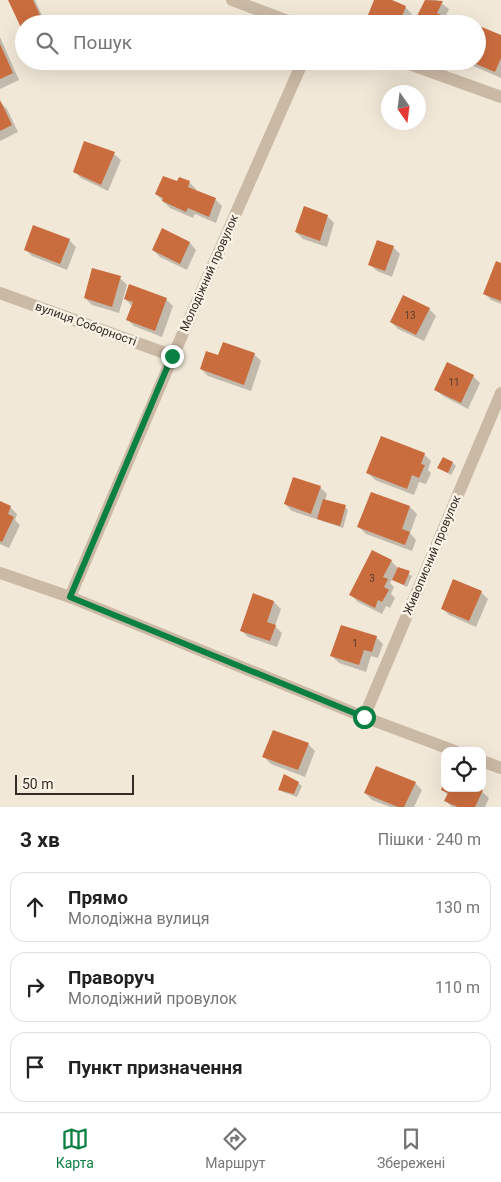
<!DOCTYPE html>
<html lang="uk">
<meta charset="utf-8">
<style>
body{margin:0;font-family:Roboto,sans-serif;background:#f2f2f2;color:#222}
.controls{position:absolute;right:15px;bottom:15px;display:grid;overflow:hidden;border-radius:10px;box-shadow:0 5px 20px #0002}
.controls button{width:45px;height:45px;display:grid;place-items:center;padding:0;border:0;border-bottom:1px solid #e0e0e0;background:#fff;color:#222;font:25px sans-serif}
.compass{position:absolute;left:381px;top:85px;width:45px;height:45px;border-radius:50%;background:#fff;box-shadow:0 5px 20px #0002;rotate:166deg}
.scale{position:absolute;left:15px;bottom:12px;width:119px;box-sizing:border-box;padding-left:5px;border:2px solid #352c26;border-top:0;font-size:14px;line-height:18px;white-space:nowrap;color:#352c26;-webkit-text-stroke:4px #faf2e5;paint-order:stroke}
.stop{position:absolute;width:15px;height:15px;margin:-11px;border:4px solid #0b8043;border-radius:50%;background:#fff}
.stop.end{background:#0b8043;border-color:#fff;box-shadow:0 1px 5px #0008}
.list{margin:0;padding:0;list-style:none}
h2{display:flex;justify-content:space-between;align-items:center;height:65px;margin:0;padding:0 20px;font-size:21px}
h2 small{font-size:16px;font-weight:400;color:#767676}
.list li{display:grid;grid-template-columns:32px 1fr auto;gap:15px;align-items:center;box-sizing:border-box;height:70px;margin:0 10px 10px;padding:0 10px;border:1px solid #e0e0e0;border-radius:15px}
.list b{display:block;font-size:19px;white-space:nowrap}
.list p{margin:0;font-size:16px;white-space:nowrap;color:#767676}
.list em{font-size:16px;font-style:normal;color:#767676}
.icon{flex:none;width:28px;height:28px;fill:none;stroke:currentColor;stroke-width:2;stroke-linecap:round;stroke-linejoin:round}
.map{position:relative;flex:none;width:501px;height:807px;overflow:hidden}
.search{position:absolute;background:#fff;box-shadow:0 5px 20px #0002;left:15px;right:15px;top:15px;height:55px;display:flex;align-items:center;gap:12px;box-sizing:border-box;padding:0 18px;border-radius:28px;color:#767676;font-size:19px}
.sheet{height:305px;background:#fff}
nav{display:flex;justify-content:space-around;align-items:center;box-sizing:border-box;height:70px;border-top:1px solid #e0e0e0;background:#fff;font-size:14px;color:#767676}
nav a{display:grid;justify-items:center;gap:2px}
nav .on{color:#0b8043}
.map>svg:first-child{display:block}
</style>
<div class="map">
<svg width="501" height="807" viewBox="0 0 501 807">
<rect width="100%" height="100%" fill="#f2e8d8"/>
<g fill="#0003">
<polygon points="9,0 35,0 46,24 24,24"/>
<polygon points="375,0 388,0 405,7 412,14 409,24 372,24 367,19"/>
<polygon points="426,0 437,0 449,9 444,20 449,24 415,24"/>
<polygon points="0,37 19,80 0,89"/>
<polygon points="501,37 501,78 471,65 467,61 477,61"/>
<polygon points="0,102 7,109 18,132 0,141"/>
<polygon points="114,154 121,160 108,191 81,178 74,171"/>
<polygon points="189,182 196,189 196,191 216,200 222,206 216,223 195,214 193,218 170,208 156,194 178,183"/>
<polygon points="327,216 334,223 327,247 303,239 296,232"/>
<polygon points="69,240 76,247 67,270 32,256 25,249"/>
<polygon points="190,243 196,250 187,270 160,257 153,250"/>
<polygon points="393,247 400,254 392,277 377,271 370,265"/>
<polygon points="501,265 501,304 491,300 484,293"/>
<polygon points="120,278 127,285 119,313 92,305 85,298"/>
<polygon points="125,299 166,299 173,306 162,337 134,326 127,319 132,306"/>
<polygon points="429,309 436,316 424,341 398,329 391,322"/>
<polygon points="254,354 261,361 251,391 208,376 201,369 219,357"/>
<polygon points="473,376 480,383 468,409 443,396 436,390"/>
<polygon points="424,454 431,461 428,470 431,473 426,484 419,482 414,495 375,480 368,473"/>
<polygon points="453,463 456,466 451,475 439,468"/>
<polygon points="320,487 327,494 325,501 345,507 348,510 343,528 292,511 285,504"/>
<polygon points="371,493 410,507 417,514 410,533 416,540 412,551 366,534 359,527"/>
<polygon points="0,503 10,507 17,514 15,520 20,525 9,548 0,544"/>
<polygon points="391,561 398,568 412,576 407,587 397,582 393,578 390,583 394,587 391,594 395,598 390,608 386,606 382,614 358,602 351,595"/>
<polygon points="481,592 488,599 476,627 449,615 442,608"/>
<polygon points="274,602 281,609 275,626 282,633 277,647 248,637 241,630"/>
<polygon points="376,637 383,644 378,658 371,656 366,672 339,663 332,656"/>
<polygon points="308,744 315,751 305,777 271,764 264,757"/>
<polygon points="298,783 302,786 297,797 283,792 279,789"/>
<polygon points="415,783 422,790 414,807 390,807 372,800 365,793"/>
<polygon points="445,788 481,788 480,790 489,798 485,807 452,807 446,801 448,795 442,789"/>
</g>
<g fill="#ca6d3e">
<polygon points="8,0 33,0 44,24 24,24 24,34"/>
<polygon points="374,0 392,0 406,6 399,24 376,24 366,20"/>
<polygon points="425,0 443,1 437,13 443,16 439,24 413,24"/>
<polygon points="457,16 475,24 454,24"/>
<polygon points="477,25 501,35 501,58 495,72 469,61 477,61"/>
<polygon points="0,44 13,73 0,79"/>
<polygon points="0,100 12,125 0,131"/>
<polygon points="84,141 115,152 101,185 73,172"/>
<polygon points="163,176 177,181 179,177 190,181 188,187 216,198 209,217 188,208 186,212 162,201 163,198 155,194"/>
<polygon points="304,206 328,215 320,241 295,232"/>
<polygon points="33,225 70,239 60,264 24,250"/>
<polygon points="162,228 190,242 180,264 152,250"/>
<polygon points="377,240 394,246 385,271 368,265"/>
<polygon points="496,261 501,263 501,301 483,294"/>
<polygon points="92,268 121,276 112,307 84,298"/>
<polygon points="129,284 167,298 155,331 126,320 133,302 124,299"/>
<polygon points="403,295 430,308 416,335 390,322"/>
<polygon points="223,342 255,353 244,385 200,369 206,351 218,355"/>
<polygon points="447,362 474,375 461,403 434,390"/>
<polygon points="381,436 425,453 421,464 425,465 419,478 412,475 407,489 366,473"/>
<polygon points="443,457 453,462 448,473 437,468"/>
<polygon points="293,477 321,486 311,514 284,504"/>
<polygon points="371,492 410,506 402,529 410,532 405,545 357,527"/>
<polygon points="323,499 346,505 340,526 317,519"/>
<polygon points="0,501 11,506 8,514 14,517 2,542 0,541"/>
<polygon points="372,550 392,560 383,577 388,579 384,587 389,590 382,602 378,600 375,608 349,595"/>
<polygon points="398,567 410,571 404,585 392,580"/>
<polygon points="453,579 482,591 469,621 441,609"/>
<polygon points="253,593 274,601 267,622 276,625 270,641 240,631"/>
<polygon points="341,625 377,636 372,652 364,650 359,665 330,656"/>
<polygon points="273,730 309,743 298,770 262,757"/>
<polygon points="376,766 416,782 404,807 398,807 364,793"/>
<polygon points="284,774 299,782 294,794 278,790"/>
<polygon points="445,781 445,788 478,788 483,790 475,807 458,807 444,801 448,793 441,790"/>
</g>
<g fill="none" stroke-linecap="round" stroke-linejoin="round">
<g stroke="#cab9a4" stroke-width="12">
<polyline points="232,0 296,24"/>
<polyline points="401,61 501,97"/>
<polyline points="0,293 173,356"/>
<polyline points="0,573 70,597 364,717 455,751"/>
<polyline points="70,597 173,356 303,61"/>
<polyline points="364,717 501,393"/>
<polyline points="482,761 501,768"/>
</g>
</g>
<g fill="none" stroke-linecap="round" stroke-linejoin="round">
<polyline stroke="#0b8043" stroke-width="6" points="172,356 70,597 364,717"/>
</g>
<g text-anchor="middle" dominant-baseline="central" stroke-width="5" stroke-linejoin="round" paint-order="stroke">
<g font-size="10" fill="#5a3c2c">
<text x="410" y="315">13</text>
<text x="454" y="382">11</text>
<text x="372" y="578">3</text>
<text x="355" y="643">1</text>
</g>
<g font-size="12" fill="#352c26" stroke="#faf2e5">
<text transform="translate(209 273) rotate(-66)">Молодіжний провулок</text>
<text transform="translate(86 324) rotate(20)">вулиця Соборності</text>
<text transform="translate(432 555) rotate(-67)">Живописний провулок</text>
</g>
</g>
</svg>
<div class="controls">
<button><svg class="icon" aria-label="locate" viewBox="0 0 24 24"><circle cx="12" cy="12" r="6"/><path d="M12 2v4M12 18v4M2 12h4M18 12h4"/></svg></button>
</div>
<svg class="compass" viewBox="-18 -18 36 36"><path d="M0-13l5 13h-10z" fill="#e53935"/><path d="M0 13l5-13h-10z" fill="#767676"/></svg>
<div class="scale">50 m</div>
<div class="stop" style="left:364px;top:717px"></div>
<div class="stop end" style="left:172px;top:356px"></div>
<div class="search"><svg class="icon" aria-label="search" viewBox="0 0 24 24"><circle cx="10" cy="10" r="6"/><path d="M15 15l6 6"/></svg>Пошук</div>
</div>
<section class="sheet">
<h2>3 хв<small>Пішки · 240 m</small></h2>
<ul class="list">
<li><svg class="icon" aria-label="ahead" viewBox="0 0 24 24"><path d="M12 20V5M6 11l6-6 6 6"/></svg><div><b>Прямо</b><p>Молодіжна вулиця</p></div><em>130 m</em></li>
<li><svg class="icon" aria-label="right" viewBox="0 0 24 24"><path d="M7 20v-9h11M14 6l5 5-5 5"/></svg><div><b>Праворуч</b><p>Молодіжний провулок</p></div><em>110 m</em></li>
<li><svg class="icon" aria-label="arrive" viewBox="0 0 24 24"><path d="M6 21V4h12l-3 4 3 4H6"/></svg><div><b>Пункт призначення</b></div></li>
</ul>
</section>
<nav>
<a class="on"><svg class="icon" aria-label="map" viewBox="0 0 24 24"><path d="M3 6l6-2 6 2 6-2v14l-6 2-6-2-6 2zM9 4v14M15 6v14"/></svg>Карта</a>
<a><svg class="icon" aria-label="directions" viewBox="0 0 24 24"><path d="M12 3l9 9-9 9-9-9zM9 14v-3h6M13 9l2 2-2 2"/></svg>Маршрут</a>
<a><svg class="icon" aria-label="saved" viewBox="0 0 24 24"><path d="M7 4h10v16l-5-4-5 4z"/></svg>Збережені</a>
</nav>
